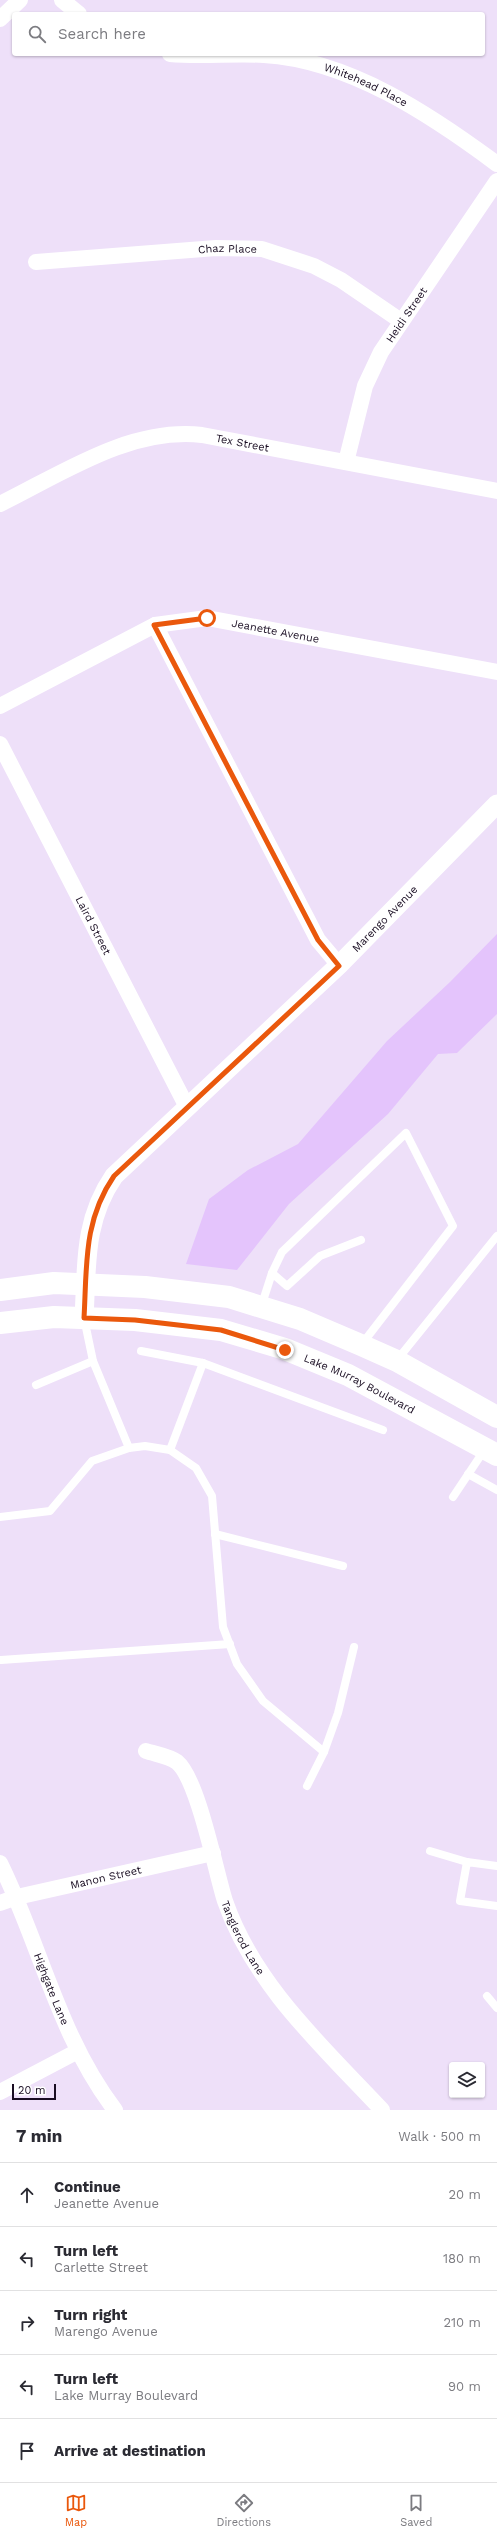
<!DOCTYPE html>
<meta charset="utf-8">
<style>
body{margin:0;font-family:"Work Sans",sans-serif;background:#f2f2f3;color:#2b2b33}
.controls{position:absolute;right:12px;bottom:12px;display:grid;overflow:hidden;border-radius:4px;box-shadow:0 1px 3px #0004}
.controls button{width:36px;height:36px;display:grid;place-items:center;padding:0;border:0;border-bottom:1px solid #e1e1e2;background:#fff;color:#2b2b33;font:20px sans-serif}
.scale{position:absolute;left:12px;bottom:10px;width:44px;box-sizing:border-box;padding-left:4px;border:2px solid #190d22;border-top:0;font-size:11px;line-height:14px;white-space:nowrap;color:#190d22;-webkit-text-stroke:3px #fff;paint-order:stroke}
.stop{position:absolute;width:12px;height:12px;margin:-9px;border:3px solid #ea580c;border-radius:50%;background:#fff}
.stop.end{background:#ea580c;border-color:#fff;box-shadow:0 1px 4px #0008}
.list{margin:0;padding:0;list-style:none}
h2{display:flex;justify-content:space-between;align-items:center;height:52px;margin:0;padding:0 16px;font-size:17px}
h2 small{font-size:13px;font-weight:400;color:#7c7c81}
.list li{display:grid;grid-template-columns:26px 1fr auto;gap:12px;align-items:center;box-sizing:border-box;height:64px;padding:0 16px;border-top:1px solid #e1e1e2}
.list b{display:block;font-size:15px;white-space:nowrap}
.list p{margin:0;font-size:13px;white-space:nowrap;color:#7c7c81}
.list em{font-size:13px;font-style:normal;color:#7c7c81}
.icon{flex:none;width:22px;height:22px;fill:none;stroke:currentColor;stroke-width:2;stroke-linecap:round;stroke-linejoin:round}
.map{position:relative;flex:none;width:497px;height:2110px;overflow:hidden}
.search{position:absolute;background:#fff;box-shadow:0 1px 3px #0004;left:12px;right:12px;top:12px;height:44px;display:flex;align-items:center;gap:10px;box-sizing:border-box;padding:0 14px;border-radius:4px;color:#7c7c81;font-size:15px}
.sheet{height:372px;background:#fff}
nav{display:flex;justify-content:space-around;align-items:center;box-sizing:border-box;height:56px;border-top:1px solid #e1e1e2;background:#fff;font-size:11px;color:#7c7c81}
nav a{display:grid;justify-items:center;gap:2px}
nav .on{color:#ea580c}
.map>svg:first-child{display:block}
</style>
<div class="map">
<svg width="497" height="2110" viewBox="0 0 497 2110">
<rect width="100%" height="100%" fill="#eee0f9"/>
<polygon fill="#e4c4fc" points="497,934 497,1014 457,1053 438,1054 388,1114 289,1204 237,1270 186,1264 209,1199 248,1170 298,1144 387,1041 450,982"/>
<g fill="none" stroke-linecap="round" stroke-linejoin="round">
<g stroke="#fff" stroke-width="8">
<polyline points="272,1273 287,1286 320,1256 361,1240"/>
<polyline points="261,1307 272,1273 282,1252 406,1133 453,1226 362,1344"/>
<polyline points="84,1318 93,1361 129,1448 145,1446 170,1450 196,1468 212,1496 223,1627 237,1664 263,1701 324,1752"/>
<polyline points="141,1351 203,1363 383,1430"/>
<polyline points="397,1360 497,1236"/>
<polyline points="36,1385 93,1361"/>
<polyline points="170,1450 203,1363"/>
<polyline points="468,1474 497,1490"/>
<polyline points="453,1497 485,1449"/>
<polyline points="0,1517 50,1511 92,1461 129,1448"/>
<polyline points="215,1534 343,1566"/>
<polyline points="1,1660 230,1644"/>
<polyline points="307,1786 324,1752 338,1713 354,1647"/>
<polyline points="430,1851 467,1862"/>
<polyline points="497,1866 467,1862 460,1901 497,1906"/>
<polyline points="487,1996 497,2008"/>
</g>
<g stroke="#fff" stroke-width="16">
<polyline points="62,0 79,14"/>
<polyline points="0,19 20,0"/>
<path id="s1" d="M170,54C201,57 233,53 264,55C349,60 431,115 497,164"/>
<path id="s2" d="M36,262L216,248L262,249L314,266L341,280L401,321"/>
<path id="s3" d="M346,462L365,386L381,352L497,181"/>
<path id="s4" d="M0,504C63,473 130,427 202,435L497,491"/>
<polyline points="155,625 318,940 339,965"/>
<path id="s5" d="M0,706L155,625L207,618L497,672"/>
<path id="s6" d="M0,744L187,1107"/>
<path id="s7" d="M146,1751C155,1754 169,1756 177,1762C198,1779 216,1873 225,1901C254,1985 323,2047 382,2110"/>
<path id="s8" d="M0,1863C40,1944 59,2037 115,2110"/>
<path id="s9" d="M0,1903L17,1897L213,1853"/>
<polyline points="0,2092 78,2051"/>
</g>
<path stroke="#fff" stroke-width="19" id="s10" d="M84,1318C87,1266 83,1221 114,1176L339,965L497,804"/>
<g stroke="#fff" stroke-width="22">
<polyline points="0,1290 54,1283 145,1287 229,1297 300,1319 361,1345 397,1361 497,1417"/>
<path id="s11" d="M0,1323L54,1317L135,1320L221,1330L285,1349L348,1375L497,1455"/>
</g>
</g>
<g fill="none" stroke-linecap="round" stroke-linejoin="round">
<path stroke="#ea580c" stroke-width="5" d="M207,618L154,625L318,940L339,966L114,1176C83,1221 87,1266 84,1318L135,1320L221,1330L285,1350"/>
</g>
<g text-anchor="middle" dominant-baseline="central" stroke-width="3" stroke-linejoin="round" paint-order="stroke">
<g font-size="11" fill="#190d22" stroke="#fff">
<text stroke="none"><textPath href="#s1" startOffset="201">Whitehead Place</textPath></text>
<text stroke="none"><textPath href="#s2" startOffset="192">Chaz Place</textPath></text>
<text stroke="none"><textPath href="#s3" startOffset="161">Heidi Street</textPath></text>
<text stroke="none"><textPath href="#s4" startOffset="258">Tex Street</textPath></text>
<text stroke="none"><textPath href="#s5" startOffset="297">Jeanette Avenue</textPath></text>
<text stroke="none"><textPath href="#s10" startOffset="521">Marengo Avenue</textPath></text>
<text stroke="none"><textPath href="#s6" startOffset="204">Laird Street</textPath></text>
<text stroke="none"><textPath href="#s11" startOffset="371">Lake Murray Boulevard</textPath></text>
<text stroke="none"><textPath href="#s9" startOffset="109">Manon Street</textPath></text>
<text stroke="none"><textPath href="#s7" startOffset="222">Tanglerod Lane</textPath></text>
<text stroke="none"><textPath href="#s8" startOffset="136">Highgate Lane</textPath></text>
</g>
</g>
</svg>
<div class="controls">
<button><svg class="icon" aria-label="layers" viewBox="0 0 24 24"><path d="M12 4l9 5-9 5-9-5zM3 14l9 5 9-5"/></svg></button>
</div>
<div class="scale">20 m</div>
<div class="stop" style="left:207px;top:618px"></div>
<div class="stop end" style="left:285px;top:1350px"></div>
<div class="search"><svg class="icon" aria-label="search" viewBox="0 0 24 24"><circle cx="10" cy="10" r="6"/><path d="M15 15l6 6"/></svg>Search here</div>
</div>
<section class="sheet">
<h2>7 min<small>Walk · 500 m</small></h2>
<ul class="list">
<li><svg class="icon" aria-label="ahead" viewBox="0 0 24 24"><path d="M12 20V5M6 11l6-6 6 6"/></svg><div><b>Continue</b><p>Jeanette Avenue</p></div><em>20 m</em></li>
<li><svg class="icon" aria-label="left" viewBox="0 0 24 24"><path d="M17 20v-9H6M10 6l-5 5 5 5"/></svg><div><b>Turn left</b><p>Carlette Street</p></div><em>180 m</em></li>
<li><svg class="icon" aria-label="right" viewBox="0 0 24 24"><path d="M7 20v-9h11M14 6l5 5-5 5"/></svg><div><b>Turn right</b><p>Marengo Avenue</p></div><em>210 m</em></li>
<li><svg class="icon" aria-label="left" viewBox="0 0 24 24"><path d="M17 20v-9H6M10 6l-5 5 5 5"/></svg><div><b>Turn left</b><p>Lake Murray Boulevard</p></div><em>90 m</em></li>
<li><svg class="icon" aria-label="arrive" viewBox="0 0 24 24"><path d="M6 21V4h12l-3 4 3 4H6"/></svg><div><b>Arrive at destination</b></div></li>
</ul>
</section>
<nav>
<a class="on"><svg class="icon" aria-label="map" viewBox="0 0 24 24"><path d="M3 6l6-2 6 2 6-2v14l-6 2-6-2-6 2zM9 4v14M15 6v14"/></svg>Map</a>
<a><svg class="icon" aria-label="directions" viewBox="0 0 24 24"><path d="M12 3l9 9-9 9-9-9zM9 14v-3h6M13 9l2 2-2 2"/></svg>Directions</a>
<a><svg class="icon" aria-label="saved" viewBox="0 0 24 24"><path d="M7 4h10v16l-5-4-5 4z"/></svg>Saved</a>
</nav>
